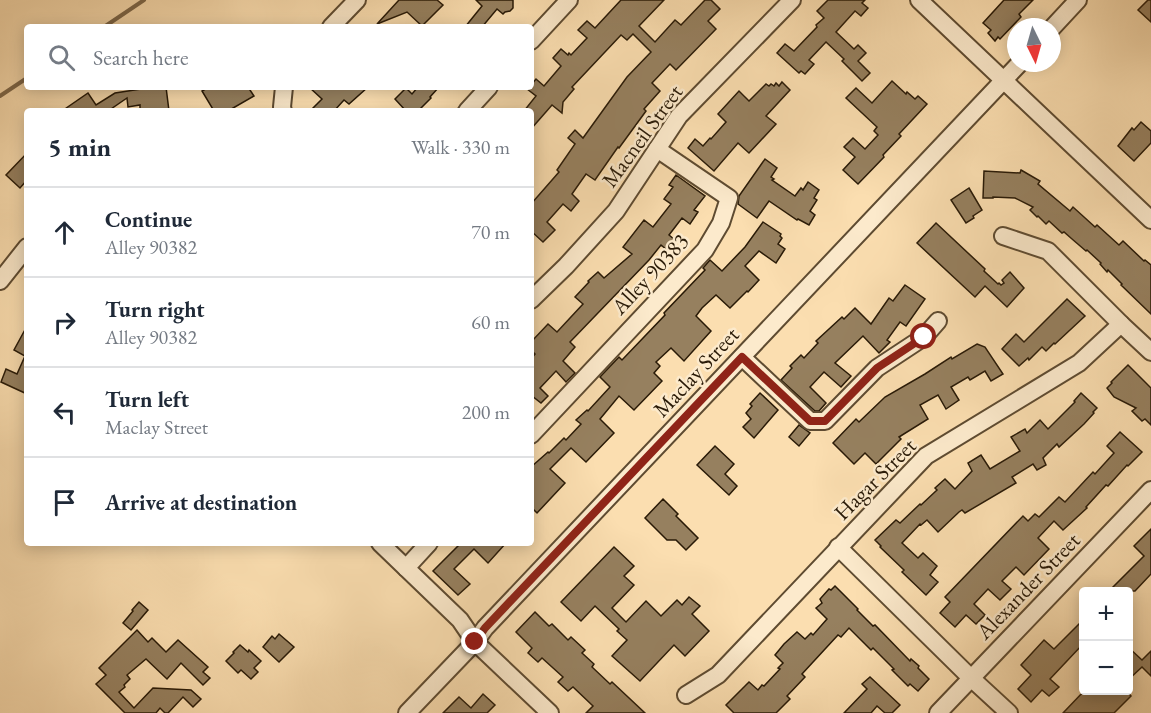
<!DOCTYPE html>
<meta charset="utf-8">
<style>
body{margin:0;font-family:"EB Garamond",serif;background:#f2f2f3;color:#1f2937}
.controls{position:absolute;right:18px;bottom:18px;display:grid;overflow:hidden;border-radius:6px;box-shadow:0 3px 15px #0003}
.controls button{width:54px;height:54px;display:grid;place-items:center;padding:0;border:0;border-bottom:2px solid #e0e1e3;background:#fff;color:#1f2937;font:30px sans-serif}
.compass{position:absolute;left:1007px;top:18px;width:54px;height:54px;border-radius:50%;background:#fff;box-shadow:0 3px 15px #0003;rotate:175deg}
.stop{position:absolute;width:18px;height:18px;margin:-14px;border:4px solid #8f2418;border-radius:50%;background:#fff}
.stop.end{background:#8f2418;border-color:#fff;box-shadow:0 2px 6px #0008}
.list{margin:0;padding:0;list-style:none}
h2{display:flex;justify-content:space-between;align-items:center;height:78px;margin:0;padding:0 24px;font-size:26px}
h2 small{font-size:20px;font-weight:400;color:#747a83}
.list li{display:grid;grid-template-columns:39px 1fr auto;gap:18px;align-items:center;box-sizing:border-box;height:90px;padding:0 24px;border-top:2px solid #e0e1e3}
.list b{display:block;font-size:22px;white-space:nowrap}
.list p{margin:0;font-size:20px;white-space:nowrap;color:#747a83}
.list em{font-size:20px;font-style:normal;color:#747a83}
.icon{flex:none;width:33px;height:33px;fill:none;stroke:currentColor;stroke-width:2;stroke-linecap:round;stroke-linejoin:round}
.map{position:relative;flex:none;width:1151px;height:713px;overflow:hidden}
.search{position:absolute;background:#fff;box-shadow:0 3px 15px #0003;left:24px;top:24px;width:510px;height:66px;display:flex;align-items:center;gap:15px;box-sizing:border-box;padding:0 21px;border-radius:6px;color:#747a83;font-size:22px}
.panel{position:absolute;background:#fff;box-shadow:0 3px 15px #0003;left:24px;top:108px;width:510px;height:438px;border-radius:6px}
.map>svg:first-child{display:block}
</style>
<div class="map">
<svg width="1151" height="713" viewBox="0 0 1151 713">
<rect width="100%" height="100%" fill="#fbdeb0"/>
<filter id="stains"><feTurbulence type="fractalNoise" baseFrequency=".00333" numOctaves="4"/><feColorMatrix values="0 0 0 0 .2 0 0 0 0 .09 0 0 0 0 .02 0 0 0 .5 -.17"/></filter>
<radialGradient id="worn" r=".72"><stop offset=".6" stop-color="#630" stop-opacity="0"/><stop offset="1" stop-color="#630" stop-opacity=".3"/></radialGradient>
<g fill="none" stroke-linecap="round" stroke-linejoin="round">
<g stroke="#7c674a" stroke-width="4">
<polyline points="104,27 144,0"/>
<polyline points="0,96 27,78"/>
</g>
</g>
<g fill="#96805f" stroke="#291a07" stroke-width="1.5">
<polygon points="399,0 437,0 443,5 422,26 407,12 377,24"/>
<polygon points="476,0 513,0 513,8 510,11 505,12 503,14 497,9 482,27 465,27 482,6"/>
<polygon points="621,0 664,0 639,26 655,42 675,20 681,25 705,0 711,0 720,9 708,21 716,29 676,70 670,64 652,83 660,91 644,109 646,111 619,148 618,147 595,180 586,174 572,194 579,201 571,211 563,204 547,222 555,230 543,242 531,231 531,204 559,172 557,170 575,144 568,138 575,130 583,138 627,77 651,52 633,34 627,40 621,35 572,87 574,89 563,102 562,113 552,105 531,129 531,111 524,111 536,96 527,89 531,87 531,85 536,79 544,86 561,66 553,58 561,49 568,55 569,53 571,55 587,38 578,30 587,21 595,28"/>
<polygon points="828,0 865,0 862,3 868,8 861,16 855,11 836,32 854,49 858,45 866,53 858,61 870,73 862,81 842,61 844,59 826,42 809,60 814,64 805,74 801,71 799,73 777,53 785,44 794,51 817,27 816,25 824,18 817,11"/>
<polygon points="1004,0 1033,0 1019,14 1021,17 1000,39 998,37 995,41 988,33 991,30 983,23"/>
<polygon points="1148,0 1151,0 1151,22 1138,10"/>
<polygon points="892,81 906,94 907,92 915,99 918,96 927,104 899,134 901,136 883,155 884,157 858,184 843,170 855,157 844,147 853,138 865,149 878,135 874,131 877,127 846,98 856,88 872,103"/>
<polygon points="782,82 790,90 766,116 776,124 749,153 738,143 714,171 688,148 695,139 703,146 710,138 711,139 726,122 718,114 739,91 749,101 766,84 769,86 771,84 774,86 776,83 779,86"/>
<polygon points="154,87 166,87 169,111 140,111 140,105 128,107 127,98 108,111 62,111 88,93 96,105 115,93"/>
<polygon points="209,87 248,87 254,96 228,111 214,111 202,91"/>
<polygon points="309,87 368,87 349,104 344,100 334,111 310,111 322,99"/>
<polygon points="418,87 439,87 430,97 431,98 418,111 406,111 395,99 406,88 412,94"/>
<polygon points="1141,122 1151,131 1151,143 1134,161 1118,146 1132,128 1134,130"/>
<polygon points="27,153 27,180 20,188 6,175"/>
<polygon points="765,159 777,168 771,177 774,179 772,180 795,196 801,188 803,190 808,182 819,190 814,198 817,200 810,211 815,215 809,225 798,219 797,220 769,201 757,218 738,204 739,196"/>
<polygon points="1021,170 1040,181 1038,184 1070,211 1073,207 1095,227 1097,225 1119,245 1123,241 1144,261 1145,260 1151,265 1151,314 1121,285 1122,284 1108,270 1107,272 1100,264 1101,263 1087,250 1086,251 1072,239 1064,232 1062,233 1049,221 1046,224 1038,216 1037,217 1030,210 1033,207 1015,198 993,197 993,198 983,198 984,171 1020,173"/>
<polygon points="676,175 705,196 694,210 698,212 690,224 682,218 669,235 675,240 667,250 661,245 649,260 570,342 575,347 563,361 575,373 566,382 556,371 540,388 548,396 541,403 532,396 531,397 531,359 535,354 531,350 531,342 548,324 557,332 583,304 575,297 589,282 588,281 598,272 604,278 632,254 623,247 644,220 653,227 671,204 664,199 673,187 669,185"/>
<polygon points="969,188 982,210 973,216 974,218 966,223 951,200"/>
<polygon points="763,222 781,234 780,236 782,238 778,244 785,249 776,263 759,251 745,266 759,280 748,292 747,291 730,308 716,295 702,308 696,316 711,331 684,361 671,348 656,362 660,366 654,373 662,381 634,410 619,396 600,419 614,433 586,462 571,448 550,469 565,483 537,513 531,507 531,467 548,452 549,453 564,438 566,440 581,424 576,420 587,410 588,411 610,387 600,377 619,357 622,360 665,315 664,313 705,270 703,268 710,260 722,271 745,247"/>
<polygon points="936,223 985,269 984,271 998,284 999,283 1001,285 1004,283 1002,280 1010,272 1024,288 1007,307 985,286 975,297 917,243"/>
<polygon points="905,285 925,299 906,326 900,322 887,340 890,342 879,353 863,336 835,363 851,376 841,387 824,372 810,387 826,403 819,411 815,411 781,380 792,368 790,366 801,355 804,358 818,343 816,341 842,317 844,319 855,308 871,324 889,298 893,301"/>
<polygon points="1067,299 1085,316 1055,344 1054,343 1046,351 1042,347 1029,360 1028,358 1019,366 1002,349 1016,334 1024,342"/>
<polygon points="27,326 27,394 1,382 6,369 17,374 25,356 14,350"/>
<polygon points="977,344 985,347 1003,374 991,381 985,371 970,380 968,377 951,387 959,400 946,409 938,395 920,405 928,419 899,437 901,439 876,464 865,453 854,464 833,443 856,419 859,422 885,397 925,374 951,357 952,359"/>
<polygon points="1128,365 1151,388 1151,425 1145,419 1142,421 1132,411 1136,408 1114,397 1107,388 1112,383 1111,382"/>
<polygon points="760,393 778,410 754,438 743,427 751,419 746,413 752,406 750,404"/>
<polygon points="1081,393 1097,408 1093,412 1094,413 1084,424 1059,447 1057,444 1043,458 1046,465 1037,470 1033,464 1012,477 1016,483 965,513 962,510 959,512 938,532 927,520 921,525 920,524 902,543 918,558 923,553 937,566 930,575 938,582 926,595 902,572 904,570 880,547 881,546 875,540 896,520 900,523 920,504 921,505 937,490 935,488 945,479 955,489 972,471 968,463 981,455 990,469 1020,451 1011,437 1025,429 1027,433 1040,420 1048,429 1075,402 1074,401"/>
<polygon points="799,425 810,433 799,446 789,437"/>
<polygon points="1120,432 1142,452 1128,466 1127,465 1108,486 1106,485 1086,507 1087,508 1063,530 1054,521 1038,538 1049,549 1024,575 1016,567 1002,581 1011,589 1000,600 988,589 974,604 985,615 976,624 966,615 955,627 940,613 950,602 945,597 1023,516 1028,521 1035,514 1039,517 1059,497 1065,502 1093,472 1095,474 1114,453 1107,446"/>
<polygon points="715,446 734,464 725,474 737,486 729,495 697,465"/>
<polygon points="663,499 678,514 676,516 698,538 686,550 676,540 667,540 645,518"/>
<polygon points="1151,529 1151,574 1135,591 1109,591 1144,556 1134,546"/>
<polygon points="461,543 506,543 488,563 474,549 454,569 470,584 458,595 433,571"/>
<polygon points="614,547 634,566 624,576 634,585 612,608 626,622 646,601 661,616 677,600 682,605 689,597 700,606 692,614 709,631 685,656 674,645 640,681 612,656 627,640 617,631 619,629 595,606 581,621 561,602"/>
<polygon points="835,586 858,609 857,610 873,626 875,625 910,661 911,659 919,666 918,668 929,679 918,691 910,684 908,686 892,670 894,669 873,648 871,650 849,628 841,637 838,635 802,674 805,677 787,696 790,699 776,713 734,713 726,705 749,682 758,690 762,685 764,686 780,669 778,668 783,663 775,655 784,644 797,632 805,639 811,633 813,635 827,619 816,608 822,603 820,599 829,589 831,590"/>
<polygon points="139,602 148,610 131,630 123,623 133,611 132,610"/>
<polygon points="535,612 549,626 552,624 568,640 571,637 585,650 582,653 594,664 592,667 610,684 612,682 645,713 586,713 593,706 573,687 568,691 558,682 563,677 542,658 538,662 528,653 532,648 516,632"/>
<polygon points="1083,620 1083,644 1050,679 1059,687 1049,696 1042,690 1031,702 1018,689 1031,675 1021,665 1044,640 1054,649"/>
<polygon points="137,630 148,642 152,638 166,652 178,640 208,667 203,672 210,678 203,685 181,663 167,679 146,659 127,675 130,679 124,685 125,687 119,692 134,708 153,688 191,690 201,699 193,707 183,697 168,713 165,713 160,708 156,713 125,713 96,684 106,675 99,668"/>
<polygon points="279,634 294,647 279,662 263,647 272,636 275,639"/>
<polygon points="240,645 248,652 249,650 261,661 254,668 258,672 251,679 241,670 238,673 226,661 234,653 233,652"/>
<polygon points="1128,647 1142,660 1151,651 1151,676 1142,667 1128,680"/>
<polygon points="870,677 900,705 892,713 885,713 877,706 871,713 844,713 867,689 862,684"/>
<polygon points="1085,690 1125,690 1131,696 1114,713 1063,713"/>
<polygon points="483,694 495,705 487,713 443,713 459,697 471,708"/>
</g>
<g fill="none" stroke-linecap="round" stroke-linejoin="round">
<defs>
<g id="minor">
<polyline points="919,0 1151,220"/>
<polyline points="331,27 357,0"/>
<polyline points="1052,28 1078,0"/>
<polyline points="531,41 569,0"/>
<polyline points="283,111 282,107 284,87"/>
<polyline points="467,111 489,87"/>
<polyline points="1003,236 1048,251 1121,324 1151,352"/>
<polyline points="0,281 27,247"/>
<polyline points="531,300 566,266 616,211 679,116 792,0"/>
<polyline points="742,357 810,421 825,421 877,368 924,337 938,321"/>
<polyline points="531,435 705,250 721,223 729,198 657,149"/>
<polyline points="380,543 460,620 475,642 550,713"/>
<polyline points="838,547 971,678 1009,713"/>
<polyline points="406,568 429,543"/>
<polyline points="686,695 718,675 926,456 1079,363 1121,324"/>
<polyline points="407,713 475,642 485,628 1020,63"/>
<polyline points="938,713 1151,490"/>
</g>
</defs>
<use href="#minor" stroke="#5e4b31" stroke-width="20"/>
<use href="#minor" stroke="#fceacc" stroke-width="16"/>
</g>
<g fill="none" stroke-linecap="round" stroke-linejoin="round">
<polyline stroke="#8f2418" stroke-width="8" points="475,642 485,628 742,357 810,421 825,421 877,368 924,337"/>
</g>
<g text-anchor="middle" dominant-baseline="central" stroke-width="5" stroke-linejoin="round" paint-order="stroke">
<g font-size="22" fill="#291a07" stroke="#fceacc">
<text transform="translate(642 136) rotate(-54)">Macneil Street</text>
<text transform="translate(650 274) rotate(-47)">Alley 90383</text>
<text transform="translate(696 372) rotate(-47)">Maclay Street</text>
<text transform="translate(875 479) rotate(-45)">Hagar Street</text>
<text transform="translate(1028 586) rotate(-46)">Alexander Street</text>
</g>
</g>
<rect width="100%" height="100%" filter="url(#stains)"/>
<rect width="100%" height="100%" fill="url(#worn)"/>
</svg>
<div class="controls">
<button>+</button>
<button>−</button>
</div>
<svg class="compass" viewBox="-18 -18 36 36"><path d="M0-13l5 13h-10z" fill="#e53935"/><path d="M0 13l5-13h-10z" fill="#747a83"/></svg>
<div class="stop" style="left:924px;top:337px"></div>
<div class="stop end" style="left:475px;top:642px"></div>
<div class="search"><svg class="icon" aria-label="search" viewBox="0 0 24 24"><circle cx="10" cy="10" r="6"/><path d="M15 15l6 6"/></svg>Search here</div>
<section class="panel">
<h2>5 min<small>Walk · 330 m</small></h2>
<ul class="list">
<li><svg class="icon" aria-label="ahead" viewBox="0 0 24 24"><path d="M12 20V5M6 11l6-6 6 6"/></svg><div><b>Continue</b><p>Alley 90382</p></div><em>70 m</em></li>
<li><svg class="icon" aria-label="right" viewBox="0 0 24 24"><path d="M7 20v-9h11M14 6l5 5-5 5"/></svg><div><b>Turn right</b><p>Alley 90382</p></div><em>60 m</em></li>
<li><svg class="icon" aria-label="left" viewBox="0 0 24 24"><path d="M17 20v-9H6M10 6l-5 5 5 5"/></svg><div><b>Turn left</b><p>Maclay Street</p></div><em>200 m</em></li>
<li><svg class="icon" aria-label="arrive" viewBox="0 0 24 24"><path d="M6 21V4h12l-3 4 3 4H6"/></svg><div><b>Arrive at destination</b></div></li>
</ul>
</section>
</div>
